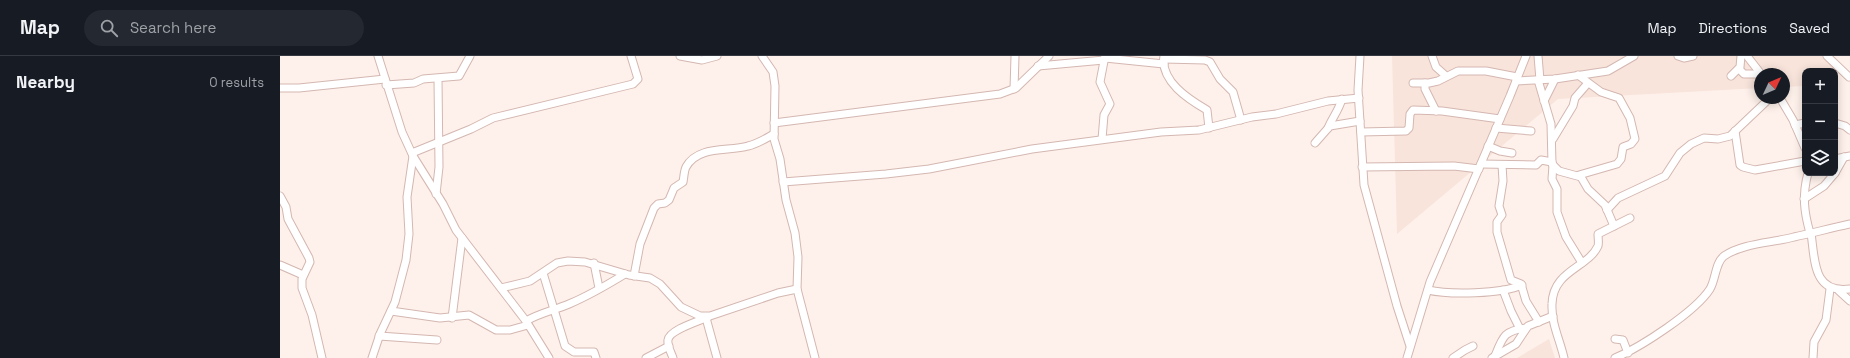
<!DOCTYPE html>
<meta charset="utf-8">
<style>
body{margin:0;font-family:"Space Grotesk",sans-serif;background:#242831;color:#f1f3f6}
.controls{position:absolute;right:12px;top:12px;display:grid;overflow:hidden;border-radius:8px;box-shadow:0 2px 10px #0003}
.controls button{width:36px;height:36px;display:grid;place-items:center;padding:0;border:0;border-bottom:1px solid #363941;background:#171b24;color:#f1f3f6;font:20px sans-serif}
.compass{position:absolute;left:1474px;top:12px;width:36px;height:36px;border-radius:50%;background:#171b24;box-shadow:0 2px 10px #0003;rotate:46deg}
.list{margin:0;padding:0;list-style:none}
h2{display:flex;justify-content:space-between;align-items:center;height:52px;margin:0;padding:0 16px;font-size:17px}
h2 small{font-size:13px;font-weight:400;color:#9ea1a6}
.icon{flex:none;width:22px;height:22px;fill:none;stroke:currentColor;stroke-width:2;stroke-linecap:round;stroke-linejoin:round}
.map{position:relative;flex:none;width:1570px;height:302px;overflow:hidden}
header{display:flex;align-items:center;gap:24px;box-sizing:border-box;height:56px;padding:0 20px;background:#171b24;border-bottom:1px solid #363941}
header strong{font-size:19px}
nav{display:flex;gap:22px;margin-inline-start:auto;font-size:14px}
.search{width:280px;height:36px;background:#242831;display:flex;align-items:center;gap:10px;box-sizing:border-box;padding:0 14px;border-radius:22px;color:#9ea1a6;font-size:15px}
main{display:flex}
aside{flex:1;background:#171b24}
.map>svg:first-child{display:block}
</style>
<header>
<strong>Map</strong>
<div class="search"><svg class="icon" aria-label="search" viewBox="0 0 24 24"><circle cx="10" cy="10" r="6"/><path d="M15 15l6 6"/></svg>Search here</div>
<nav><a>Map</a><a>Directions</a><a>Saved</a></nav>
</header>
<main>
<aside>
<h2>Nearby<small>0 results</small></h2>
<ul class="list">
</ul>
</aside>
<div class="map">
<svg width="1570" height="302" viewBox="0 0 1570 302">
<rect width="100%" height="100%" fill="#fef1eb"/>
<g fill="#f8e4db">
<polygon points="1112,0 1554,0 1554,15 1525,15 1525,30 1504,31 1504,18 1480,18 1480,32 1278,43 1117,178"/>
<polygon points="1269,283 1275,302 1237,302"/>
</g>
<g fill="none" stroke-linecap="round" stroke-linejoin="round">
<defs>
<g id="minor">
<polyline points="98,0 122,76 133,100 163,148 176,174 246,265 269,302"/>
<polyline points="400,0 422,4 437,0"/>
<polyline points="482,0 493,16 495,30 494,83 500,103 506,144 515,177 518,201 517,233 535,302"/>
<path d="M884,0C880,25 908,43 927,54L929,72"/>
<polyline points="1080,0 1078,34 1084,129 1117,250 1130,290"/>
<polyline points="1152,0 1156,11 1166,20"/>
<polyline points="1258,0 1260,24"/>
<polyline points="1398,0 1404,2 1413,0"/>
<polyline points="1467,0 1481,18"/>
<polyline points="1547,0 1569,21"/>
<polyline points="825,2 884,8"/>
<polyline points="884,3 925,4 930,6 940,23 953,36 961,64"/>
<polyline points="758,10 824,4"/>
<polyline points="1459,13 1464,18 1480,18"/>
<polyline points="1298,19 1321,36 1339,42 1350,62 1355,83 1351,88 1343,91 1341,103 1337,108 1299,119"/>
<polyline points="1451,20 1460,11 1461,0"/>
<polyline points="1258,24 1271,68 1272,108 1279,115 1301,121 1308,133 1325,149 1334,170"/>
<polyline points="1236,25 1275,23 1328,15 1354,0"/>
<polyline points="1133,27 1149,27 1158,25 1178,15 1206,15 1237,21"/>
<polyline points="1145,27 1145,33 1156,55"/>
<polyline points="106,29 134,27 143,23 179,20 190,0"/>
<polyline points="0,32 19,32 105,23"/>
<polyline points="734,33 735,0"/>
<polyline points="1500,42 1513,64 1525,92"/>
<polyline points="1264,45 1275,23"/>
<polyline points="494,67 720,38 736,32 769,0"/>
<polyline points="1555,67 1565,70 1570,74"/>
<polyline points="1515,69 1525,67"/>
<path d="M1048,72C1053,60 1058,56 1062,43"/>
<polyline points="1216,72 1251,75"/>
<polyline points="1455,75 1460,109 1463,111 1475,114 1525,105"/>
<polyline points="1081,76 1126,75 1129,72 1130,58 1133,54 1162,55 1220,63"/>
<polyline points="822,83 824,59 830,48 820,26 825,0"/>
<polyline points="1273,83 1293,50 1295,42 1308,27"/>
<polyline points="1035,87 1050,70 1080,65"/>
<polyline points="1208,90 1220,95 1232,97"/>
<polyline points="132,97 191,73 213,62 353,28 358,23 351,0"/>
<polyline points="1555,103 1570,100"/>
<polyline points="1201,108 1256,109 1261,104 1272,106"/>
<polyline points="1222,109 1223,125 1219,150 1222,159 1217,166 1217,176 1231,224 1241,228 1246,245 1259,266"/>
<polyline points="1273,109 1272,123 1277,133 1277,156 1286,181 1302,207"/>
<polyline points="1082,111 1174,110 1199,113"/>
<path d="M1528,117C1522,139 1524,156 1530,177"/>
<polyline points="1555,117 1564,101"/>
<polyline points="503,126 606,118 649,113 752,93 881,76 919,74 972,61 996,58 1048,45 1079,42"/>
<polyline points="156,138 159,111 158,23"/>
<polyline points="0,140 6,151 8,163 29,202 30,206 22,223 22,232 32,259 42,302"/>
<polyline points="1524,143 1544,130 1555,117"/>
<polyline points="1327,154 1338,142 1385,120 1400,97 1411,88 1424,82 1438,83 1450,80 1490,42"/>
<path d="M1531,177C1535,205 1533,238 1570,233"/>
<polyline points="314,207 319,232"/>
<polyline points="0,209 23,219"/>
<polyline points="263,217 285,290 294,296 314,296 316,302"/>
<path d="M354,220L360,188L374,152L378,148L385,147L389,144L394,132L403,126C404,121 404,115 406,111C418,89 449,96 468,90C477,88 485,83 494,78"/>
<polyline points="221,232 250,225 277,207 288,205 305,206 349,219 370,222 380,228 401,251 420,260 430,260 498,237 517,233"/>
<path d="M1148,234C1170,239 1221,238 1242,229"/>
<polyline points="1223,234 1231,255 1240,273"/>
<polyline points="1559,235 1570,245"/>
<polyline points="111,255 160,262 189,259 216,274 230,274 248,269"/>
<polyline points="172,262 182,182"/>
<polyline points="426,262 437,302"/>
<path d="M246,265C260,257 275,254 289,248C308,240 327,229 345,218"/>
<polyline points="99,280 157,284"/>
<polyline points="1335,283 1343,284 1348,297"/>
<path d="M1215,300C1223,280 1224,275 1246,272"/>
<polyline points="92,302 100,278 115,246 126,204 129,178 127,141 133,100"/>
<polyline points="366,302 389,290"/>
<path d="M393,302C391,296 387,290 388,284C389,274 419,265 428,261"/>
<polyline points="1127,302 1150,226 1230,40 1246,0"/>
<polyline points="1173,302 1185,294 1193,290"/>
<polyline points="1212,302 1236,288 1248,270 1273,260"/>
<path d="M1284,302C1280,284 1271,267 1272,248C1273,214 1308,212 1318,190C1319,187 1318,182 1318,178L1350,162"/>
<path d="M1335,302C1361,291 1415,256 1430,233C1436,223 1435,207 1444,200C1463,187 1492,187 1514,181C1533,177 1551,172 1570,168"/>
<polyline points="1533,302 1534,286 1546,264 1550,233"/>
</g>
</defs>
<use href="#minor" stroke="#d4b7b1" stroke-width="9"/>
<use href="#minor" stroke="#fff" stroke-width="7"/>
</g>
</svg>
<div class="controls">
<button>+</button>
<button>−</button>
<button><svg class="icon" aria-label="layers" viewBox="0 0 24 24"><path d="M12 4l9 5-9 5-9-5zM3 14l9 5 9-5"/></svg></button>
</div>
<svg class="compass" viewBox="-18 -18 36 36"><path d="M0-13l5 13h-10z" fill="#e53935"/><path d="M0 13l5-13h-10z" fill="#9ea1a6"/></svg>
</div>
</main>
